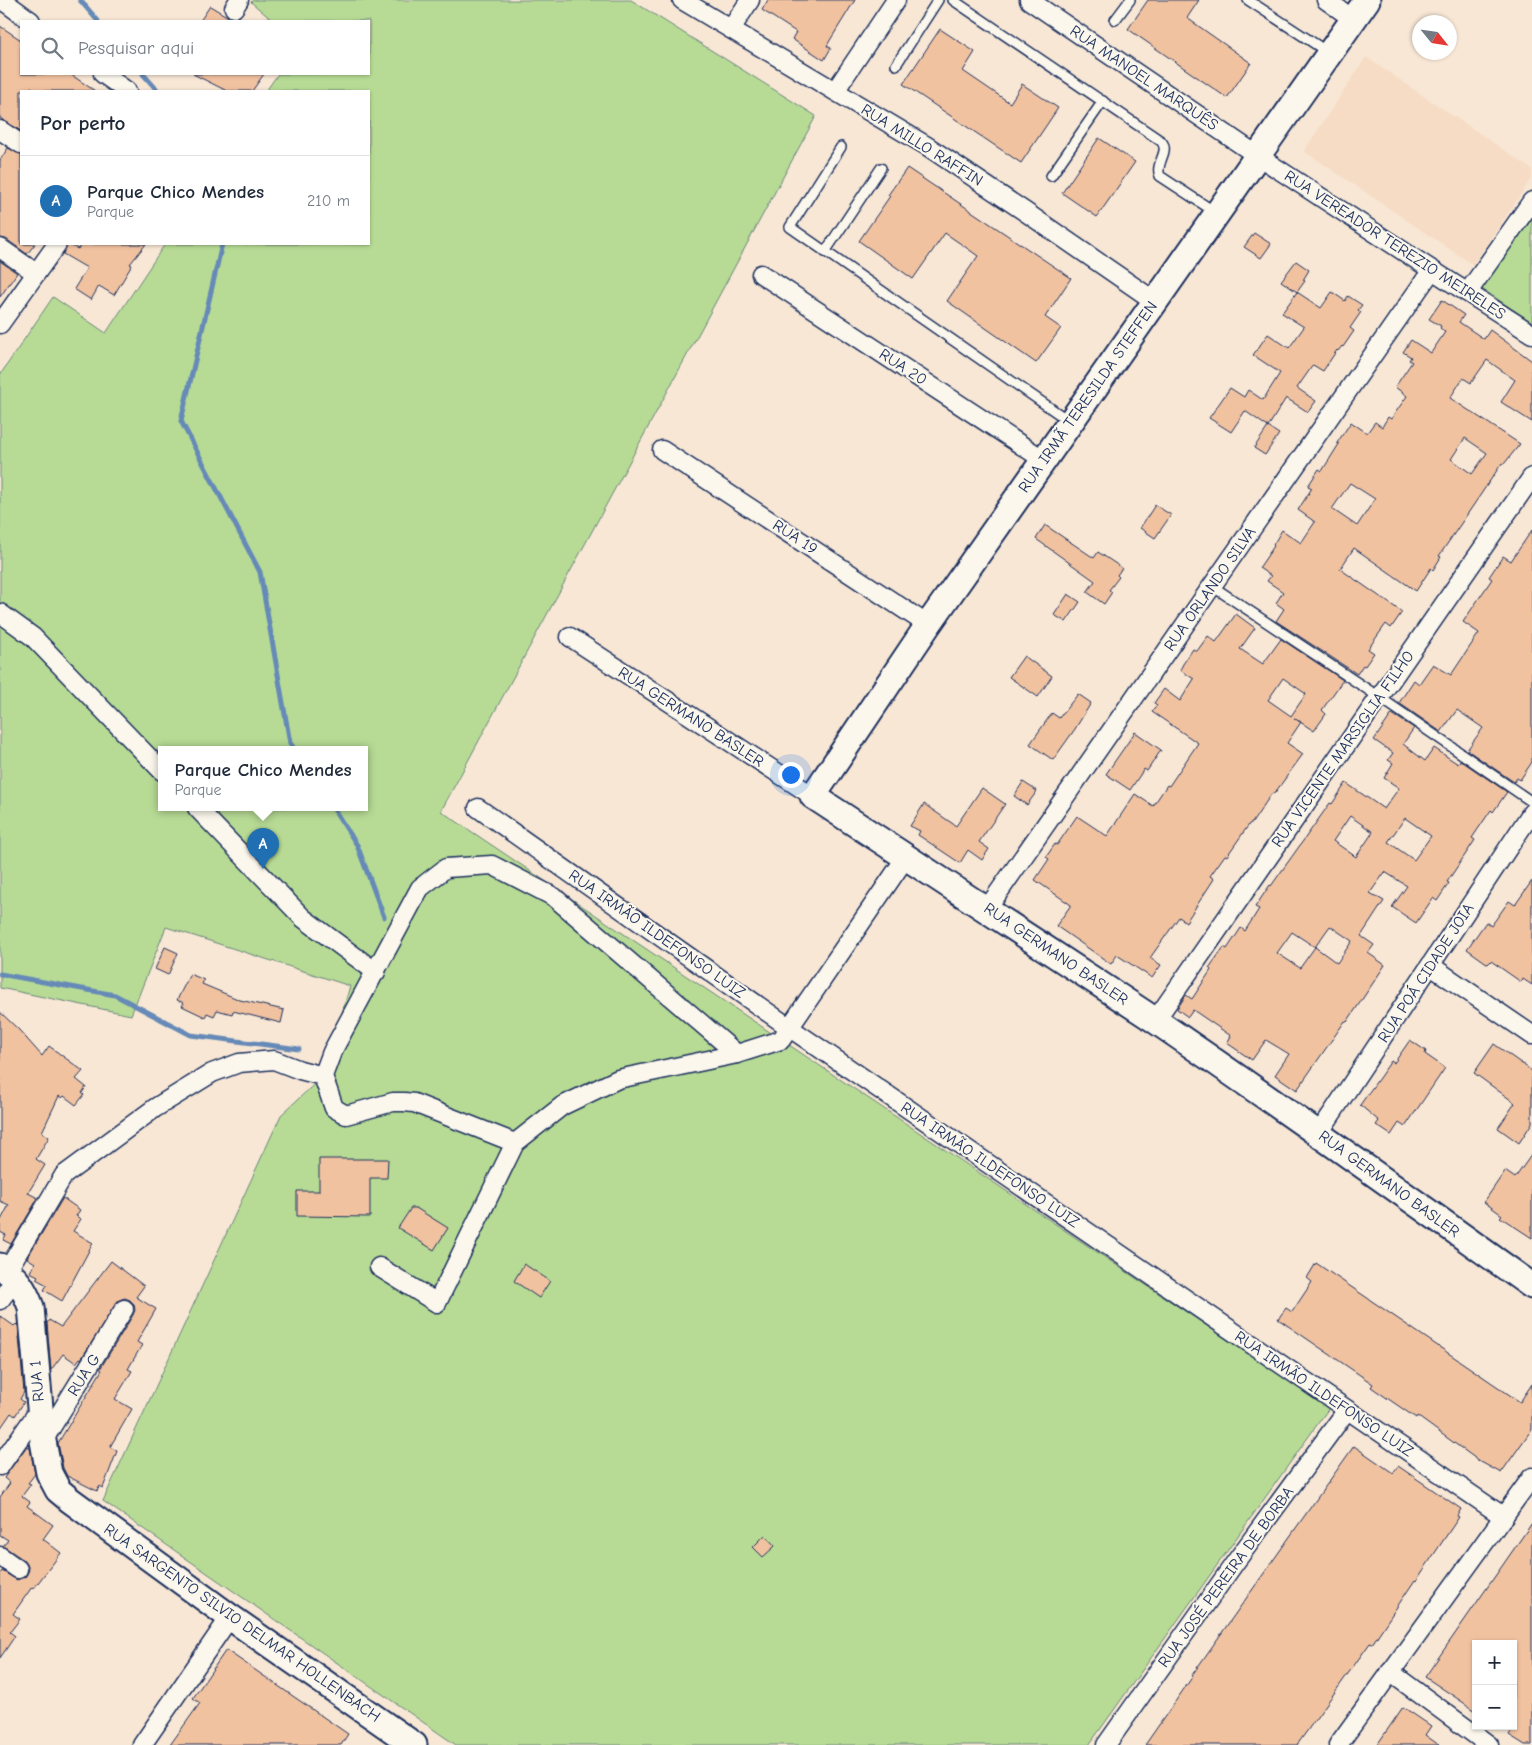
<!DOCTYPE html>
<html lang="pt">
<meta charset="utf-8">
<style>
body{margin:0;font-family:"Comic Neue",sans-serif;background:#f2f2f3;color:#1f2937}
.controls{position:absolute;right:15px;bottom:15px;display:grid;overflow:hidden;border-radius:0px;box-shadow:0 1px 4px #0004}
.controls button{width:45px;height:45px;display:grid;place-items:center;padding:0;border:0;border-bottom:1px solid #e0e1e3;background:#fff;color:#1f2937;font:25px sans-serif}
.compass{position:absolute;left:1412px;top:15px;width:45px;height:45px;border-radius:50%;background:#fff;box-shadow:0 1px 4px #0004;rotate:120deg}
.you{position:absolute;left:790px;top:774px;width:18px;height:18px;margin:-12px;border:4px solid #fff;border-radius:50%;background:#1a73e8;box-shadow:0 0 0 8px #1a73e833}
.badge{display:grid;place-items:center;width:32px;height:32px;border-radius:50%;background:#1f6fb2;color:#fff;font-size:16px;font-weight:700}
.pin{position:absolute;translate:-50% -41px;filter:drop-shadow(0 1px 2px #0008)}
.pin::after{content:'';position:absolute;top:26px;width:18px;height:15px;background:inherit;clip-path:polygon(0 0,100% 0,50% 100%)}
.popup{position:absolute;left:158px;top:746px;width:210px;height:65px;box-sizing:border-box;display:grid;place-content:center;border-radius:0px;background:#fff;filter:drop-shadow(0 1px 4px #0005);font-size:16px;white-space:nowrap;color:#747a83}
.popup b{font-size:19px;color:#1f2937}
.popup::after{content:'';position:absolute;left:50%;top:100%;margin-left:-10px;border:10px solid transparent;border-top-color:#fff}
.list{margin:0;padding:0;list-style:none}
h2{display:flex;justify-content:space-between;align-items:center;height:65px;margin:0;padding:0 20px;font-size:21px}
h2 small{font-size:16px;font-weight:400;color:#747a83}
.list li{display:grid;grid-template-columns:32px 1fr auto;gap:15px;align-items:center;box-sizing:border-box;height:90px;padding:0 20px;border-top:1px solid #e0e1e3}
.list b{display:block;font-size:19px;white-space:nowrap}
.list p{margin:0;font-size:16px;white-space:nowrap;color:#747a83}
.list em{font-size:16px;font-style:normal;color:#747a83}
.icon{flex:none;width:28px;height:28px;fill:none;stroke:currentColor;stroke-width:2;stroke-linecap:round;stroke-linejoin:round}
.map{position:relative;flex:none;width:1532px;height:1745px;overflow:hidden}
.search{position:absolute;background:#fff;box-shadow:0 1px 4px #0004;left:20px;top:20px;width:350px;height:55px;display:flex;align-items:center;gap:12px;box-sizing:border-box;padding:0 18px;border-radius:0px;color:#747a83;font-size:19px}
.panel{position:absolute;background:#fff;box-shadow:0 1px 4px #0004;left:20px;top:90px;width:350px;height:155px;border-radius:0px}
.map>svg:first-child{display:block}
</style>
<div class="map">
<svg width="1532" height="1745" viewBox="0 0 1532 1745">
<rect width="100%" height="100%" fill="#f8e7d5"/>
<filter id="ink" filterUnits="userSpaceOnUse"><feTurbulence type="fractalNoise" baseFrequency=".02" numOctaves="2"/><feDisplacementMap in="SourceGraphic" scale="10" xChannelSelector="R" yChannelSelector="G"/><feConvolveMatrix kernelMatrix="1 2 1 2 8 2 1 2 1" color-interpolation-filters="sRGB"/></filter>
<g filter="url(#ink)">
<polygon fill="#f6dcc5" points="1366,57 1532,169 1532,178 1473,265 1304,151"/>
<g fill="#b7db95" stroke="#69857a" fill-rule="evenodd">
<path d="M253,0H631L816,116L441,811L1329,1408L1089,1745H456L103,1501L281,1115L323,1076L350,986L166,927L131,1015L0,988V375L53,297L106,333L165,244H369V91H266L278,74H369V21H273L251,2ZM162,750H364V808H162Z"/>
<polygon points="1532,212 1532,322 1479,287"/>
</g>
<g fill="none" stroke-linecap="round" stroke-linejoin="round">
<g stroke="#668ab7" stroke-width="5">
<polyline points="80,0 98,21"/>
<polyline points="143,74 158,91"/>
<polyline points="222,244 181,421 260,572 290,743 295,750"/>
<polyline points="333,808 357,845 384,917"/>
<polyline points="0,974 115,995 191,1035 299,1049"/>
</g>
</g>
<g fill="#f1c2a0" stroke="#1b2f5e" fill-rule="evenodd">
<polygon points="768,0 855,0 829,42 827,46 831,48 824,60 792,39 796,32 762,10"/>
<polygon points="1148,0 1199,0 1187,18 1251,63 1227,98 1128,29"/>
<polygon points="210,6 235,21 200,21"/>
<polygon points="0,26 21,40 21,74 70,74 95,91 37,91 31,87 28,91 21,91 21,131 0,118"/>
<polygon points="940,29 975,52 963,71 1010,103 1022,84 1058,108 1021,163 903,84"/>
<polygon points="193,74 264,74 252,91 227,91"/>
<polygon points="1099,138 1135,162 1097,217 1062,193"/>
<polygon points="8,148 21,154 21,244 35,244 27,254 6,239 0,238 0,160"/>
<polygon points="907,168 1071,278 1045,317 1061,328 1036,363 947,301 978,256 964,246 945,233 913,279 859,241 890,196 888,195"/>
<polygon points="1254,233 1271,244 1261,258 1244,247"/>
<polygon points="67,244 78,249 81,244 146,244 130,264 132,265 114,295 99,286 91,300 74,289 87,268 63,254"/>
<polygon points="0,261 17,273 0,297"/>
<polygon points="1296,261 1309,270 1303,280 1305,281 1297,292 1281,281"/>
<polygon points="1297,292 1321,308 1332,292 1345,301 1348,296 1362,305 1358,310 1361,312 1350,328 1354,331 1343,347 1342,346 1338,351 1337,350 1323,371 1313,365 1297,388 1316,401 1308,412 1286,398 1268,427 1245,411 1231,432 1209,418 1230,388 1244,397 1248,390 1263,400 1280,373 1253,355 1268,334 1289,348 1304,327 1282,313"/>
<path d="M1442,300L1464,315L1459,322L1484,339L1490,330L1532,361V422L1501,402L1515,380L1487,360L1471,383L1463,378L1450,398L1520,444L1504,464L1502,463L1439,556L1441,557L1433,570L1431,568L1416,591L1354,548L1340,569L1402,612L1391,628L1386,624L1368,649L1374,653L1365,666L1363,665L1357,674L1276,621L1284,609L1276,603L1283,592L1267,581L1271,576L1259,568L1274,546L1273,545L1282,530L1301,543L1315,522L1298,510L1312,488L1308,486L1319,469L1322,471L1339,444L1337,443L1351,422L1367,433L1375,422L1382,427L1388,417L1391,419L1407,396L1395,387L1412,362L1409,360L1411,357L1403,352L1411,340L1431,353L1445,332L1440,328L1441,326L1429,319ZM1465,438L1487,453L1472,474L1451,459ZM1350,483L1375,499L1357,526L1332,509Z"/>
<polygon points="1268,427 1279,434 1265,455 1254,448"/>
<polygon points="1155,505 1171,515 1155,538 1140,528"/>
<polygon points="1045,525 1094,558 1098,552 1122,568 1117,575 1119,577 1109,590 1112,592 1104,604 1087,592 1095,581 1036,539"/>
<polygon points="1532,530 1532,762 1520,780 1517,778 1514,782 1467,750 1483,728 1457,710 1441,732 1399,703 1414,680 1419,684 1433,664 1451,675 1479,633 1463,622 1492,579 1489,577 1503,556 1511,561"/>
<polygon points="1068,594 1080,602 1066,622 1054,615"/>
<path d="M1236,614L1255,628L1240,649L1263,664L1281,639L1343,680L1322,710L1326,714L1314,731L1294,718L1301,722L1287,743L1303,754L1274,794L1272,793L1252,823H1250L1227,856L1225,855L1210,876L1214,879L1186,922L1179,917L1150,958L1161,965L1152,978L1117,955L1111,964L1056,926L1071,905L1035,880L1049,859L1046,857L1055,844L1057,845L1077,816L1107,836L1135,794L1153,806L1167,785L1169,786L1198,743L1152,712L1157,705L1154,703L1164,689L1180,701L1194,679L1180,670L1183,664L1193,649L1197,651L1208,636L1216,642ZM1283,678L1306,694L1291,716L1268,700Z"/>
<polygon points="1024,656 1052,676 1038,697 1009,677"/>
<polygon points="1078,694 1091,703 1075,729 1053,760 1030,744 1052,713 1059,718"/>
<path d="M1392,714L1414,728L1403,744L1425,761L1434,748L1458,764L1460,760L1507,792L1493,812L1491,810L1472,838L1475,840L1447,882L1449,883L1437,901L1433,898L1416,923L1392,907L1407,886L1385,872L1370,893L1384,901L1361,936L1374,945L1368,953L1385,965L1347,1022L1345,1021L1297,1090L1275,1075L1289,1054L1266,1040L1252,1060L1227,1043L1231,1036L1193,1010L1188,1017L1177,1009L1186,995L1192,999L1211,970L1209,968L1224,947L1227,949L1241,928L1245,931L1259,909L1255,907L1270,885L1271,886L1330,803L1332,804L1346,783L1384,809L1399,788L1384,778L1393,763L1388,760L1393,753L1374,740ZM1350,816L1373,832L1356,857L1333,841ZM1405,818L1431,836L1414,860L1388,842ZM1330,926L1352,941L1337,963L1315,947ZM1292,932L1315,947L1300,968L1277,953Z"/>
<polygon points="1135,732 1161,750 1147,771 1144,769 1130,790 1106,774"/>
<polygon points="1023,782 1037,791 1027,805 1014,796"/>
<polygon points="982,788 1005,804 979,842 989,849 982,860 968,850 960,863 918,835 920,831 910,826 924,804 956,826"/>
<polygon points="1532,881 1532,985 1523,979 1521,982 1491,961 1488,964 1467,949 1486,922 1491,926 1509,901 1515,905"/>
<polygon points="165,947 178,953 168,975 155,969"/>
<polygon points="190,974 204,980 202,984 240,1000 284,1010 281,1023 233,1011 232,1014 217,1010 214,1016 207,1013 205,1017 182,1006 184,1003 177,1000"/>
<polygon points="0,1012 19,1030 42,1056 49,1046 83,1071 76,1079 86,1087 82,1093 84,1095 76,1105 64,1096 62,1098 59,1096 42,1132 49,1137 36,1159 45,1165 28,1193 38,1198 11,1244 3,1240 6,1235 0,1232 0,1222 9,1205 0,1201"/>
<polygon points="1410,1040 1426,1051 1425,1054 1445,1068 1405,1127 1399,1123 1391,1135 1376,1125 1379,1121 1360,1105 1391,1061 1394,1063"/>
<polygon points="1494,1044 1532,1071 1532,1123 1519,1143 1498,1128 1515,1103 1474,1073"/>
<polygon points="1532,1154 1532,1238 1500,1217 1502,1215 1484,1202 1505,1171 1515,1178"/>
<polygon points="319,1159 388,1159 387,1178 370,1178 370,1217 297,1216 297,1191 319,1191"/>
<polygon points="63,1198 80,1210 76,1216 81,1219 73,1231 93,1243 62,1301 44,1290 47,1285 36,1279 38,1276 30,1272 35,1263 27,1258"/>
<polygon points="411,1208 416,1208 448,1228 434,1250 398,1228"/>
<polygon points="111,1261 144,1286 136,1297 156,1309 137,1342 142,1345 128,1369 132,1371 115,1399 132,1409 110,1447 117,1451 103,1488 100,1486 97,1491 67,1476 63,1468 58,1443 102,1370 100,1369 133,1315 135,1310 134,1304 130,1300 125,1298 119,1300 81,1359 80,1358 76,1363 63,1354 51,1370 47,1323 49,1320 61,1327"/>
<polygon points="1316,1263 1520,1402 1532,1384 1532,1429 1501,1473 1479,1461 1417,1416 1416,1418 1371,1387 1373,1384 1278,1319 1286,1308 1292,1312 1312,1282 1307,1278"/>
<polygon points="524,1264 550,1281 539,1298 514,1281"/>
<polygon points="0,1316 14,1326 16,1324 18,1326 24,1392 20,1399 24,1402 15,1416 11,1413 0,1429"/>
<polygon points="27,1446 30,1448 35,1474 28,1483 31,1484 22,1496 30,1502 27,1506 53,1525 43,1539 61,1553 34,1588 32,1587 13,1614 20,1619 10,1632 15,1636 0,1658 0,1574 2,1571 17,1580 26,1576 29,1570 27,1564 24,1560 3,1546 8,1540 0,1535 0,1497 10,1483 4,1478"/>
<polygon points="1354,1446 1393,1473 1398,1466 1461,1509 1457,1516 1459,1517 1416,1581 1415,1580 1372,1644 1370,1643 1297,1745 1145,1745 1193,1676 1192,1675"/>
<polygon points="1532,1523 1532,1745 1525,1745 1509,1735 1513,1729 1513,1644 1476,1644 1476,1711 1425,1677"/>
<polygon points="765,1535 775,1546 763,1557 753,1547"/>
<polygon points="226,1650 348,1734 341,1745 170,1745 200,1703 193,1698"/>
<polygon points="1403,1707 1431,1726 1425,1735 1439,1745 1377,1745"/>
</g>
<g fill="none" stroke-linecap="round" stroke-linejoin="round">
<defs>
<g id="lane">
<path d="M953,0L1161,141C1171,151 1154,164 1160,176L1215,212"/>
<polyline points="1248,0 1329,53"/>
<polyline points="1115,20 1130,0"/>
<polyline points="896,65 938,0"/>
<polyline points="841,147 790,227 1069,421"/>
<polyline points="1051,176 1103,101"/>
<polyline points="825,252 881,168"/>
<polyline points="1212,586 1379,697 1532,802"/>
</g>
<g id="street">
<polyline points="2,0 31,21"/>
<polyline points="682,0 927,146 1024,211 1156,302"/>
<polyline points="1029,0 1258,156 1432,270 1532,334"/>
<polyline points="1326,0 1353,19"/>
<polyline points="234,8 239,0"/>
<polyline points="731,29 750,0"/>
<polyline points="103,74 127,91"/>
<polyline points="835,91 896,0"/>
<polyline points="0,130 21,144"/>
<polyline points="0,248 36,273"/>
<polyline points="761,274 1044,460"/>
<polyline points="1468,292 1532,201"/>
<polyline points="0,324 57,244"/>
<polyline points="662,450 928,625"/>
<polyline points="0,613 33,637 162,771"/>
<polyline points="570,637 813,796"/>
<polyline points="197,808 303,918 376,972"/>
<polyline points="478,808 790,1028 1504,1517"/>
<polyline points="987,909 1432,270"/>
<polyline points="1431,966 1532,1035"/>
<polyline points="1155,1021 1532,477"/>
<polyline points="1319,1133 1532,812"/>
<polyline points="515,1143 414,1103 404,1102 393,1102 346,1115 334,1108 323,1076 332,1052 420,888 446,868 492,865 554,897 737,1054"/>
<polyline points="379,1267 437,1303 515,1143 562,1106 618,1079 737,1054 781,1040 906,857"/>
<polyline points="7,1271 64,1175 155,1108 212,1073 239,1063 274,1060 300,1070 323,1076"/>
<polyline points="0,1300 16,1279"/>
<polyline points="43,1441 124,1309"/>
<polyline points="0,1466 40,1409"/>
<polyline points="0,1556 18,1569"/>
<polyline points="1390,1672 1489,1745"/>
<polyline points="142,1745 230,1617"/>
<polyline points="1106,1745 1234,1564 1347,1410"/>
<polyline points="1338,1745 1532,1477"/>
</g>
<g id="secondary">
<path d="M1367,0L928,625L813,796C926,871 1040,944 1153,1019C1281,1106 1406,1196 1532,1286"/>
<path d="M0,1266C17,1278 24,1288 31,1307L43,1441L49,1473L58,1490L70,1500L230,1617L414,1745"/>
</g>
</defs>
<use href="#lane" stroke="#1b2f5e" stroke-width="12"/>
<use href="#street" stroke="#1b2f5e" stroke-width="21"/>
<use href="#secondary" stroke="#1b2f5e" stroke-width="29"/>
<use href="#lane" stroke="#fbf7ec" stroke-width="9"/>
<use href="#street" stroke="#fbf7ec" stroke-width="18"/>
<use href="#secondary" stroke="#fbf7ec" stroke-width="25"/>
</g>
</g>
<g text-anchor="middle" dominant-baseline="central" stroke-width="4" stroke-linejoin="round" paint-order="stroke">
<g font-size="16" fill="#1b2f5e" stroke="#fbf7ec">
<text transform="translate(1144 78) rotate(34)">RUA MANOEL MARQUÊS</text>
<text transform="translate(922 145) rotate(32)">RUA MILLO RAFFIN</text>
<text transform="translate(1395 245) rotate(33)">RUA VEREADOR TEREZIO MEIRELES</text>
<text transform="translate(903 367) rotate(33)">RUA 20</text>
<text transform="translate(1088 397) rotate(-55)">RUA IRMÃ TERESILDA STEFFEN</text>
<text transform="translate(795 537) rotate(33)">RUA 19</text>
<text transform="translate(1210 589) rotate(-55)">RUA ORLANDO SILVA</text>
<text transform="translate(691 717) rotate(33)">RUA GERMANO BASLER</text>
<text transform="translate(1343 749) rotate(-55)">RUA VICENTE MARSIGLIA FILHO</text>
<text transform="translate(657 934) rotate(35)">RUA IRMÃO ILDEFONSO LUIZ</text>
<text transform="translate(1056 954) rotate(34)">RUA GERMANO BASLER</text>
<text transform="translate(1426 973) rotate(-57)">RUA POÁ CIDADE JOIA</text>
<text transform="translate(990 1165) rotate(34)">RUA IRMÃO ILDEFONSO LUIZ</text>
<text transform="translate(1389 1184) rotate(36)">RUA GERMANO BASLER</text>
<text transform="translate(84 1375) rotate(-58)">RUA G</text>
<text transform="translate(37 1381) rotate(-95)">RUA 1</text>
<text transform="translate(1324 1394) rotate(34)">RUA IRMÃO ILDEFONSO LUIZ</text>
<text transform="translate(1226 1577) rotate(-54)">RUA JOSÉ PEREIRA DE BORBA</text>
<text transform="translate(242 1623) rotate(35)">RUA SARGENTO SILVIO DELMAR HOLLENBACH</text>
</g>
</g>
</svg>
<div class="controls">
<button>+</button>
<button>−</button>
</div>
<svg class="compass" viewBox="-18 -18 36 36"><path d="M0-13l5 13h-10z" fill="#e53935"/><path d="M0 13l5-13h-10z" fill="#747a83"/></svg>
<div class="you"></div>
<div class="pin badge" style="left:263px;top:869px">A</div>
<div class="popup"><b>Parque Chico Mendes</b>Parque</div>
<div class="search"><svg class="icon" aria-label="search" viewBox="0 0 24 24"><circle cx="10" cy="10" r="6"/><path d="M15 15l6 6"/></svg>Pesquisar aqui</div>
<section class="panel">
<h2>Por perto<small></small></h2>
<ul class="list">
<li><span class="badge">A</span><div><b>Parque Chico Mendes</b><p>Parque</p></div><em>210 m</em></li>
</ul>
</section>
</div>
